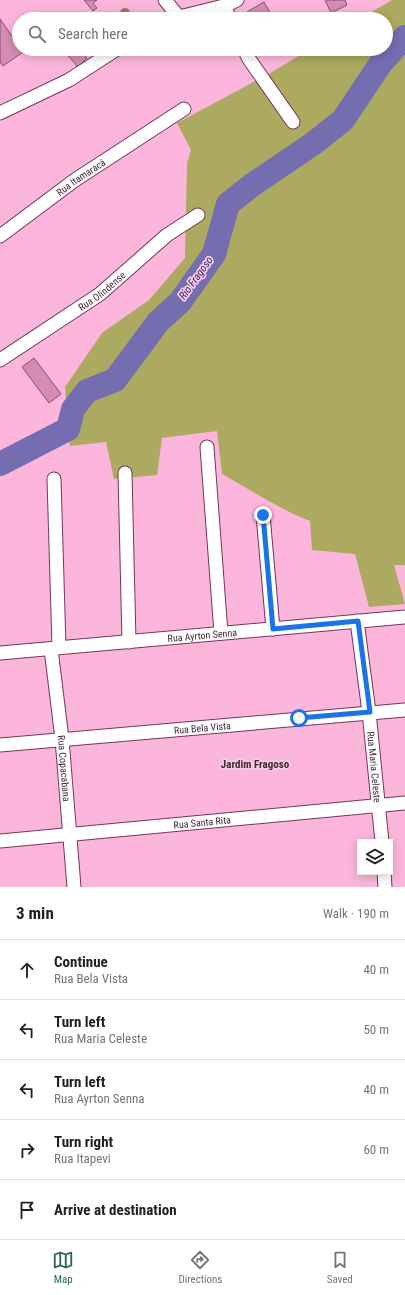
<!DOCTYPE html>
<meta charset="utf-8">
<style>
body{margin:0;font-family:"Roboto Condensed",sans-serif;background:#f2f2f2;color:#202124}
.controls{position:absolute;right:12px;bottom:12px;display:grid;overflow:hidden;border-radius:0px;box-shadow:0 2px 10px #0003}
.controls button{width:36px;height:36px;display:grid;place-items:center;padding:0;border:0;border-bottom:1px solid #e0e0e0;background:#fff;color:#202124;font:20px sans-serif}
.stop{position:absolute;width:12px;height:12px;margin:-9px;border:3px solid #1a73e8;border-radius:50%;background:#fff}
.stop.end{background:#1a73e8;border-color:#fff;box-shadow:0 1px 4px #0008}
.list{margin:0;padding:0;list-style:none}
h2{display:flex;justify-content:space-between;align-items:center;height:52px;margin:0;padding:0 16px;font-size:17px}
h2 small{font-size:13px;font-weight:400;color:#757577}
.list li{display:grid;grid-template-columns:26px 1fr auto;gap:12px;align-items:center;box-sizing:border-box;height:60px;padding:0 16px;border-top:1px solid #e0e0e0}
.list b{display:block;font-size:15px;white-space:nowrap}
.list p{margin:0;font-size:13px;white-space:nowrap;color:#757577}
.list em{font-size:13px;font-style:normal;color:#757577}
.icon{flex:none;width:22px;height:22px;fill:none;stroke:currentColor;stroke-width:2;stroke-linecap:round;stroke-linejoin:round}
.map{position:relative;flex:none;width:405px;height:887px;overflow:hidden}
.search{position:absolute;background:#fff;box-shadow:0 2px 10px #0003;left:12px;right:12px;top:12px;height:44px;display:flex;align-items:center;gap:10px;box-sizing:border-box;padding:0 14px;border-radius:22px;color:#757577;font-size:15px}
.sheet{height:352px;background:#fff}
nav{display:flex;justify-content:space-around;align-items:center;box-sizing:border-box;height:56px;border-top:1px solid #e0e0e0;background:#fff;font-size:11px;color:#757577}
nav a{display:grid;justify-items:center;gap:2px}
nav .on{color:#29654f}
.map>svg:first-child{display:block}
</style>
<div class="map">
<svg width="405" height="887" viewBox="0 0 405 887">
<rect width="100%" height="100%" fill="#fcb6db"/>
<path fill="#aca960" d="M392,0H405V565H394L405,604L369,607L355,554L312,550L310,521C279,509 251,490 222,474L217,431L162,438L157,475L114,479L106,442L70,446L65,387L102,333L149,300L185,258L187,163L191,150L177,123L267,75L310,49H386V19H360Z"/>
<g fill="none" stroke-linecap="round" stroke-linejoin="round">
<polyline stroke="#746eb1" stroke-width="24" points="0,464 68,429 73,409 87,391 115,380 158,322 180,302 214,254 228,204 252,185 314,143 343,120 381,63 405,37"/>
</g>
<g fill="#d58cb3" stroke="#8a4d6f">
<polygon points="84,0 97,0 93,3 97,8 93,11"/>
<polygon points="325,0 345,0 347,5 331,13"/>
<polygon points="264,2 274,19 251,19 247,12"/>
<polygon points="0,19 19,46 19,49 23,52 3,66 0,62"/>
<polygon points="62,49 78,49 87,58 78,67"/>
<polygon points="34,358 61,394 49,403 22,367"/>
</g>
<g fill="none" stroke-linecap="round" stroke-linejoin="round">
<defs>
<g id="minor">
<polyline points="165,0 178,16"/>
<polyline points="224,6 230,19"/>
<polyline points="171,19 224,6 237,0"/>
<polyline points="244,49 249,59 293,122"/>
<polyline points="0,113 69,80 117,49"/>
<path id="s1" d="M0,236L75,180L184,109"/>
<path id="s2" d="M0,360L100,294L167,235L198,215"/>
<polyline points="207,447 221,633"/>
<polyline points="125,473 129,642"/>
<polyline points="54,479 59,647"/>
<polyline points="263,515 273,629"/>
<path id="s3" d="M357,621L369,712L382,842"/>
<path id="s4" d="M51,649L62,739L74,887"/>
<path id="s5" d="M0,653L405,617"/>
<path id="s6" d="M0,745L405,710"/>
<path id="s7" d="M0,841L405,803"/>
<polyline points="384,872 385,887"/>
</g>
</defs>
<use href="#minor" stroke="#723758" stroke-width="15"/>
<use href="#minor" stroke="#fff" stroke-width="13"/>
</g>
<circle fill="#9a7866" cx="125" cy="13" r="5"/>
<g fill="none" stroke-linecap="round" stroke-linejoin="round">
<polyline stroke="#1a73e8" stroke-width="5" points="263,515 273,629 358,621 370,712 299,718"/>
</g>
<g text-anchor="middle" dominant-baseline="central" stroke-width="3.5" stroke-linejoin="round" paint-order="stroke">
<g font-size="10" fill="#432837" stroke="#f8cde3">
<text stroke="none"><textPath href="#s1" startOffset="100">Rua Itamaracá</textPath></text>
<text stroke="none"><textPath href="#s2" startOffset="123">Rua Olindense</textPath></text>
<text stroke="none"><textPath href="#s5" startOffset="203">Rua Ayrton Senna</textPath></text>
<text stroke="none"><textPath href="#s6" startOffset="203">Rua Bela Vista</textPath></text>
<text stroke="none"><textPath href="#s3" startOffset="147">Rua Maria Celeste</textPath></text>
<text stroke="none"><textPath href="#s4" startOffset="120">Rua Copacabana</textPath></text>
<text stroke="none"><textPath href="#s7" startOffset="203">Rua Santa Rita</textPath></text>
</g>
<g font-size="11" font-style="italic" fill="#382779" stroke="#f8cde3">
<text transform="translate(196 278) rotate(-54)">Rio Fragoso</text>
</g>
<g font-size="11" font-weight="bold" fill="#432837" stroke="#f8cde3">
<text x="255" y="764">Jardim Fragoso</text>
</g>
</g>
</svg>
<div class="controls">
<button><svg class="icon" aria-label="layers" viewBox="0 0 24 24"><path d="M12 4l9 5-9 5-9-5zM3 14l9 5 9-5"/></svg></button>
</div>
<div class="stop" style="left:299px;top:718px"></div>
<div class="stop end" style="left:263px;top:515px"></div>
<div class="search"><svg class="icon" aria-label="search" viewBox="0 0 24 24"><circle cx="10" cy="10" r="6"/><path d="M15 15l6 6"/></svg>Search here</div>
</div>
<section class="sheet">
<h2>3 min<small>Walk · 190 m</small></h2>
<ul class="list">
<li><svg class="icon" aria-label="ahead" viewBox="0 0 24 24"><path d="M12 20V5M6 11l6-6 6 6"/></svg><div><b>Continue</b><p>Rua Bela Vista</p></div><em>40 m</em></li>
<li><svg class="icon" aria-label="left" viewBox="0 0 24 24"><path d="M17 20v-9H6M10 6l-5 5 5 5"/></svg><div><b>Turn left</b><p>Rua Maria Celeste</p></div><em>50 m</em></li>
<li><svg class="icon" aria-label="left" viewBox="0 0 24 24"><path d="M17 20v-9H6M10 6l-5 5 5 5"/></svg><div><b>Turn left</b><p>Rua Ayrton Senna</p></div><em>40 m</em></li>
<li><svg class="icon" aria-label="right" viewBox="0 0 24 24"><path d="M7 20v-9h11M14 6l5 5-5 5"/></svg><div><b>Turn right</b><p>Rua Itapevi</p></div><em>60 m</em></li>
<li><svg class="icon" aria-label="arrive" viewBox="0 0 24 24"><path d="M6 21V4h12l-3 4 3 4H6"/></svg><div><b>Arrive at destination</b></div></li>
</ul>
</section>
<nav>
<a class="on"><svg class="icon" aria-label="map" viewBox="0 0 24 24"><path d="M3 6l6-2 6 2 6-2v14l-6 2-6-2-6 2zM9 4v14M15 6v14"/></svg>Map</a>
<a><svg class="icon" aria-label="directions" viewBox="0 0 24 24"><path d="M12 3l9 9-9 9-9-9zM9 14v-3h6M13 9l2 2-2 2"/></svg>Directions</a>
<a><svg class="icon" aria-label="saved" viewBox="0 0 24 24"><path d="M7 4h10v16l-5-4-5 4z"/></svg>Saved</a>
</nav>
